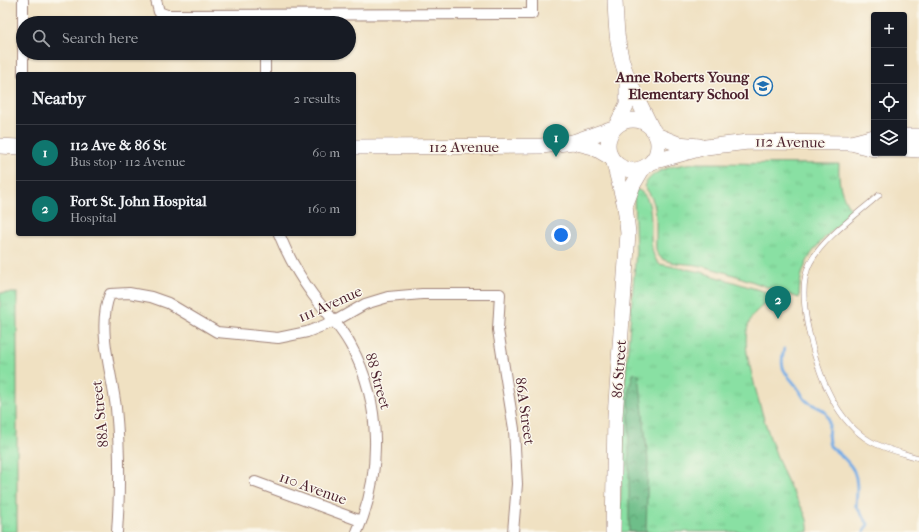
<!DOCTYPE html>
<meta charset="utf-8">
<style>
body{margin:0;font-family:"IM FELL French Canon",serif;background:#20242c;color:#f1f3f6}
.controls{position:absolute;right:12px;top:12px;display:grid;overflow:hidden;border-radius:4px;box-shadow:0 1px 3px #0004}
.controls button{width:36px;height:36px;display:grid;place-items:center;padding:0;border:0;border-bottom:1px solid #363941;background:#171b24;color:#f1f3f6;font:20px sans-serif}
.you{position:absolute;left:561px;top:235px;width:14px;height:14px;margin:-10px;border:3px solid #fff;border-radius:50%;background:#1a73e8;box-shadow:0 0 0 6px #1a73e833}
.badge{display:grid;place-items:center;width:26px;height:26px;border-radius:50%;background:#0f766e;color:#fff;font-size:13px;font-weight:700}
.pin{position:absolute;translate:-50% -33px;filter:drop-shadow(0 1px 2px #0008)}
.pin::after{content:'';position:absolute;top:21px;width:14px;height:12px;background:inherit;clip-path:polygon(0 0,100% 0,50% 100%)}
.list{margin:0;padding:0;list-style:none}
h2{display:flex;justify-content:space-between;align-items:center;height:52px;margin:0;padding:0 16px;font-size:17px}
h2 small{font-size:13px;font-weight:400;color:#9ea1a6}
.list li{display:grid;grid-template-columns:26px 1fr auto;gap:12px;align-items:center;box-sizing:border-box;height:56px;padding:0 16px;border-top:1px solid #363941}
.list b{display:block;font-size:15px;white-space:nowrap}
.list p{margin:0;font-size:13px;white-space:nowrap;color:#9ea1a6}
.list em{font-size:13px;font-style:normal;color:#9ea1a6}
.icon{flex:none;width:22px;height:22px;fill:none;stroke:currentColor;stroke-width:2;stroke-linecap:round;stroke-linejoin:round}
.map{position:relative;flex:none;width:919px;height:532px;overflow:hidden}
.search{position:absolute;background:#171b24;box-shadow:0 1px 3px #0004;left:16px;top:16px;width:340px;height:44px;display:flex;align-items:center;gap:10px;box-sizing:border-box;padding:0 14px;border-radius:22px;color:#9ea1a6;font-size:15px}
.panel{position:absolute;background:#171b24;box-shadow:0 1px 3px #0004;left:16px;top:72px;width:340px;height:164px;border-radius:4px}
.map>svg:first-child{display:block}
</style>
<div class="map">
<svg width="919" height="532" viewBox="0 0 919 532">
<defs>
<pattern id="grass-tufts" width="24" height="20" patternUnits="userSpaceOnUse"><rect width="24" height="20" fill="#89e0a3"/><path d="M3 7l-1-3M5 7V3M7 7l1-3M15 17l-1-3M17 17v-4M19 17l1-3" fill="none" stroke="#78c08c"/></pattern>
<pattern id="forest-crowns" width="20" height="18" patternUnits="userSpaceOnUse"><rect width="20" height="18" fill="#6ebe89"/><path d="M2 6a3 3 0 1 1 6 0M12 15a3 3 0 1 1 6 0" fill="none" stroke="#5c9a70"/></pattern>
</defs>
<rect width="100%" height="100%" fill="#fbf7ec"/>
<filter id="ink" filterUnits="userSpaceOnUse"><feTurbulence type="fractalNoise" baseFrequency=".025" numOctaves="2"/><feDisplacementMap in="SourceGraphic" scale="8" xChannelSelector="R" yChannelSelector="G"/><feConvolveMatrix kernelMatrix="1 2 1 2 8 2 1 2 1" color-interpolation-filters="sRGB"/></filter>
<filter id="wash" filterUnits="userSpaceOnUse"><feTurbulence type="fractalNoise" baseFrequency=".012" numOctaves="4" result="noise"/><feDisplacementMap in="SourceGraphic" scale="16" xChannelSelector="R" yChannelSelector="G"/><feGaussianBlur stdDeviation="0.9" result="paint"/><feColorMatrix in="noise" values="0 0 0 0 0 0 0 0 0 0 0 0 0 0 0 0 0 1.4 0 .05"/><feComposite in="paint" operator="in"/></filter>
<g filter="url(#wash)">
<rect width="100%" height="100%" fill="#f0e1c2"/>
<g fill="url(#grass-tufts)" stroke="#6a8067">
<path d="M696,163L839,164C838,184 841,197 853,212C824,238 799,255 799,298C765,287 731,272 697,265C685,263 663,265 657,253C655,248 656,243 656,238C656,216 658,203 644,186C653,168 677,165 696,163Z"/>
<path d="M636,189C663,199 641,245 659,264L701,272L775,295C771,301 765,303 760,308C746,319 745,336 747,353C757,399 770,445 790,487C797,502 810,515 808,532H620L623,407L636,251L634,197Z"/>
<rect x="0" y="293" width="17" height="239"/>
</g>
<polygon fill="url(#forest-crowns)" stroke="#5c6e5a" points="636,373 639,375 648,460 646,532 629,532 629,390 633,374"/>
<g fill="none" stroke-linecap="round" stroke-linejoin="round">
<path stroke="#77ade5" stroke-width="3" d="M784,349C778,373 788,373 799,390C802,394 803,399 808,402C814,406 821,407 826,413C833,424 825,435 830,446C856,468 859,471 856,506L868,524L864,532"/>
</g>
</g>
<g filter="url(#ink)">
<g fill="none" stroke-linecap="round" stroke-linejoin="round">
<defs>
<path id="lane" d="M879,195C858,214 823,238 810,263C801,281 804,304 807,323C815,364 831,418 870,441C884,449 903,453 919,458"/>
<g id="street">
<polyline points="156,0 159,12 167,15 532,14 532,0"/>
<polyline points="265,53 265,74"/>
<polyline points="23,74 23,0"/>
<path d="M279,234C288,256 299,276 313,295C326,312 341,327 351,346C382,402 382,475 357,532"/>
<polyline points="255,482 361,521"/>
<path d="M117,532C120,490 120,449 116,408C112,372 96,328 110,294L129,293L151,297L168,303L217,332L278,338L307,332L335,321L365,304L388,297L422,294H500L498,330L514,429L517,484L513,532"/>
</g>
<g id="secondary">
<path d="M615,0C616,26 617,52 627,76C634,93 643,110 651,127"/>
<circle cx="633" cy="145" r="25"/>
<polyline points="617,124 627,104 627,81"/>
<polyline points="656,135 678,144 699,146"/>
<polyline points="904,136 919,136"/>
<polyline points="573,142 593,147 610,157"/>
<polyline points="851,143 874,137"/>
<polyline points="0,146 18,147"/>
<polyline points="354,147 542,146 573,142 613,128"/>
<polyline points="904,149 919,150"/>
<polyline points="652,162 706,147 748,142 851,143 874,149"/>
<polyline points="625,206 633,185 643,168"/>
<polyline points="613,532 615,417 628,233 625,206 614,163"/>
</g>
</defs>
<use href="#lane" stroke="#9d8076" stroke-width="6"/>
<use href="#street" stroke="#9d8076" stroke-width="12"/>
<use href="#secondary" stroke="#9d8076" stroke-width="16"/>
<use href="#lane" stroke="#fff" stroke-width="5"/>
<use href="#street" stroke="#fff" stroke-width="10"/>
<use href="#secondary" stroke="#fff" stroke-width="15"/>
</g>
</g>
<defs>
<symbol id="school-ring" viewBox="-11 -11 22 22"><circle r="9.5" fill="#fbf7ec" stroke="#1f6fb2" stroke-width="1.5"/><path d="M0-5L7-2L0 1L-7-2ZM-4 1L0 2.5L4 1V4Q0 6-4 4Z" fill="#1f6fb2"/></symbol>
</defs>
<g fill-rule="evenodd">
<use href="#school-ring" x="752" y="75" width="22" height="22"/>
</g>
<g text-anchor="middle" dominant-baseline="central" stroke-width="3" stroke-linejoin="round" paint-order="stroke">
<g font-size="15" font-weight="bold" fill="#4a1f2b" stroke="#fbf7ec" text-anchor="end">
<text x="749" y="77">Anne Roberts Young<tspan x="749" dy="17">Elementary School</tspan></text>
</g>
<g font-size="15" fill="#4a1f2b" stroke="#fbf7ec">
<text transform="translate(790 142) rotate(1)">112 Avenue</text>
<text x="464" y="147">112 Avenue</text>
<text transform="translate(330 304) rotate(-24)">111 Avenue</text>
<text transform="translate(619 369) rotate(-86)">86 Street</text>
<text transform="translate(378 381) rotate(74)">88 Street</text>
<text transform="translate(525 411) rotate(82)">86A Street</text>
<text transform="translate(100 414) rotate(-96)">88A Street</text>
<text transform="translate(313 488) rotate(20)">110 Avenue</text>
</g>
</g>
</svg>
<div class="controls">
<button>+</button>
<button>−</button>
<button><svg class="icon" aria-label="locate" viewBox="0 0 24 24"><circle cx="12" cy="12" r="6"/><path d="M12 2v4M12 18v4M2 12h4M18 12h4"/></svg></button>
<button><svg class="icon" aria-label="layers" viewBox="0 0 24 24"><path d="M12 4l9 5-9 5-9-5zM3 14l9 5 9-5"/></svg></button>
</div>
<div class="you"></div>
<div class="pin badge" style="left:556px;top:157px">1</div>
<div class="pin badge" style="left:778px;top:319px">2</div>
<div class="search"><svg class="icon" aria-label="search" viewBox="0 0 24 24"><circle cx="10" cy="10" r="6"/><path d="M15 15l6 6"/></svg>Search here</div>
<section class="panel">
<h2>Nearby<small>2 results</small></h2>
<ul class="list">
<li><span class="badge">1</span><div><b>112 Ave &amp; 86 St</b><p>Bus stop · 112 Avenue</p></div><em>60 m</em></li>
<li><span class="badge">2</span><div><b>Fort St. John Hospital</b><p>Hospital</p></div><em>160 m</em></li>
</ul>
</section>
</div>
